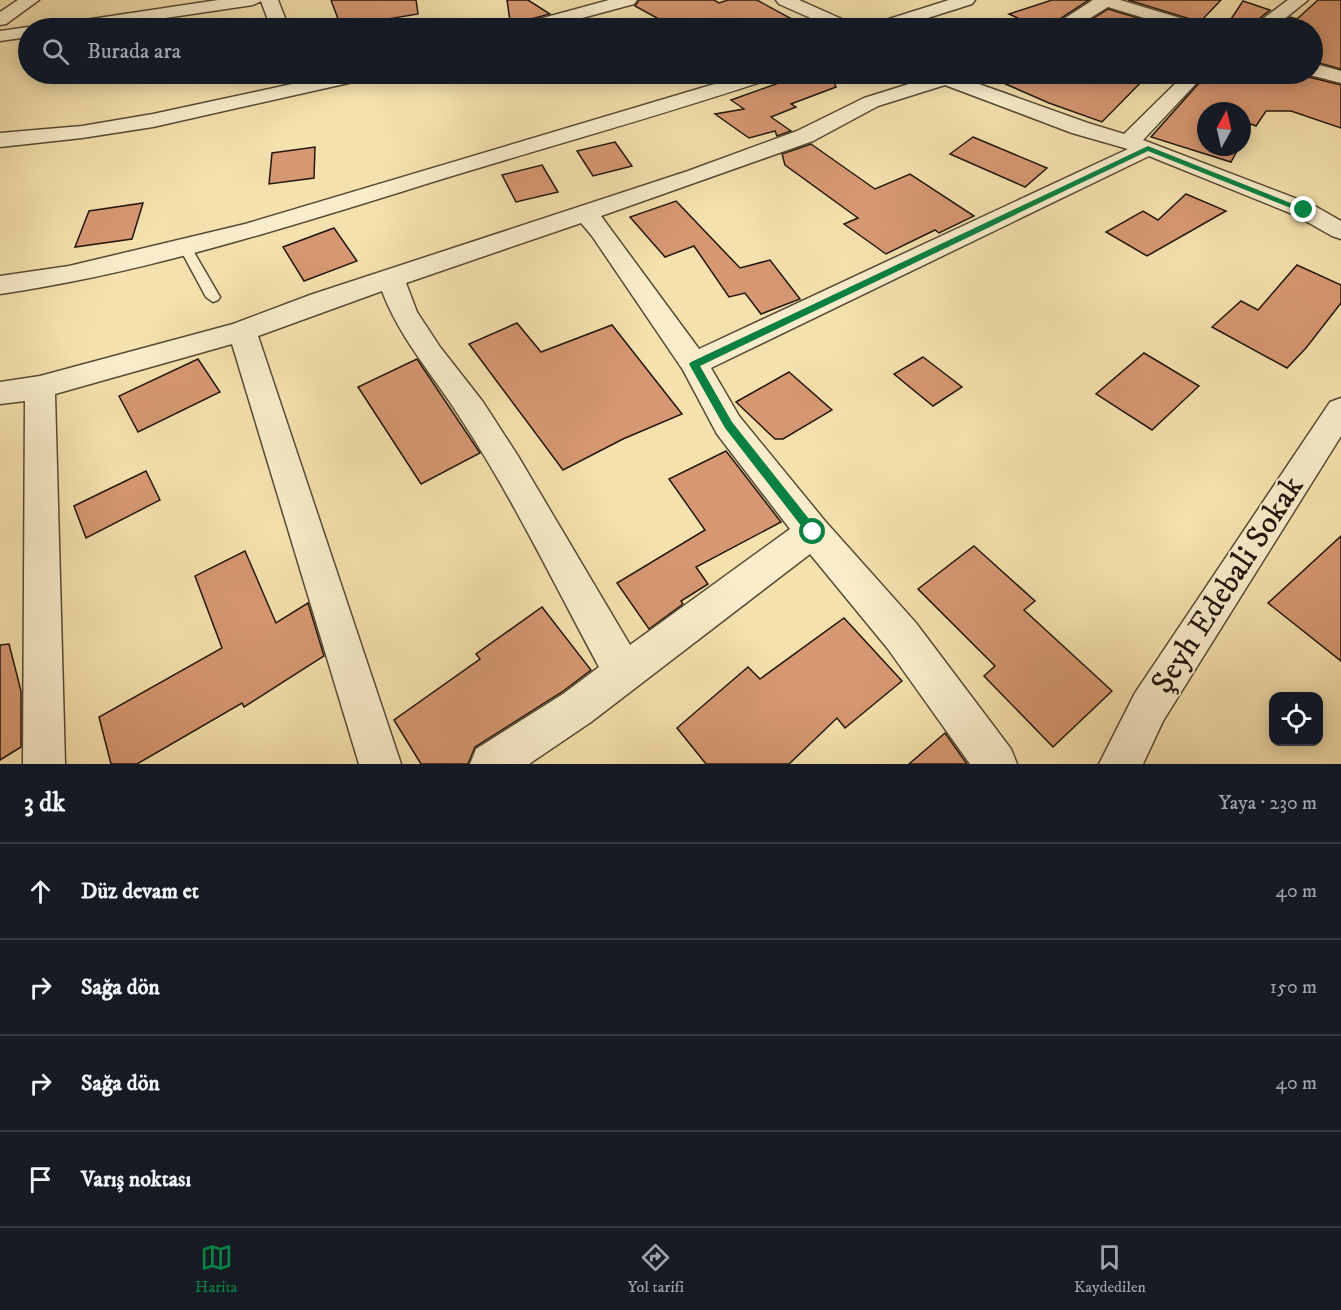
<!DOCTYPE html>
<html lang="tr">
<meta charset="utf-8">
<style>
body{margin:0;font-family:"IM FELL DW Pica",serif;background:#242831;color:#f1f3f6}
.controls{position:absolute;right:18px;bottom:18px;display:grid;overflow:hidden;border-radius:12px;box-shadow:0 3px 15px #0003}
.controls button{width:54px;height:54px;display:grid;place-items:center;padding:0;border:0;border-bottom:2px solid #363941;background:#171b24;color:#f1f3f6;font:30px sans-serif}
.compass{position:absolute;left:1197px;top:102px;width:54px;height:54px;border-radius:50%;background:#171b24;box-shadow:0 3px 15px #0003;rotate:8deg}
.stop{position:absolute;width:18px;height:18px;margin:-14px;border:4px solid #0b8043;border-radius:50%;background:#fff}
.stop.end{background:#0b8043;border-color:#fff;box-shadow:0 2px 6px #0008}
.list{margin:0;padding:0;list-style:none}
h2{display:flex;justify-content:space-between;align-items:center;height:78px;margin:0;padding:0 24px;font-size:26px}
h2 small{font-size:20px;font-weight:400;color:#9ea1a6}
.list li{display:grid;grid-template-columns:39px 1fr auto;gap:18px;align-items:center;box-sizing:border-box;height:96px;padding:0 24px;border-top:2px solid #363941}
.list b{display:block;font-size:22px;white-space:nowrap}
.list em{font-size:20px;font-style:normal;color:#9ea1a6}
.icon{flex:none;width:33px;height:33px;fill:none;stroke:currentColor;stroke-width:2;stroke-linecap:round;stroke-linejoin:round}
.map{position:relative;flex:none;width:1341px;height:764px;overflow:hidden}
.search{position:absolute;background:#171b24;box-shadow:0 3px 15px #0003;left:18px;right:18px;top:18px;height:66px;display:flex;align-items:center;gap:15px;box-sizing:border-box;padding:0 21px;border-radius:33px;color:#9ea1a6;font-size:22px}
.sheet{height:462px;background:#171b24}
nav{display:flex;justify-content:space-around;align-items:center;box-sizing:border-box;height:84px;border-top:2px solid #363941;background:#171b24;font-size:16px;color:#9ea1a6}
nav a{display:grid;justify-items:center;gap:3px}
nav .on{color:#0b8043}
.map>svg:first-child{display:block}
</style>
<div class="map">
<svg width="1341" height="764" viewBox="0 0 1341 764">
<rect width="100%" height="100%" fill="#f4e1ad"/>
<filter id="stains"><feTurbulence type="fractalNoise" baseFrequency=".00333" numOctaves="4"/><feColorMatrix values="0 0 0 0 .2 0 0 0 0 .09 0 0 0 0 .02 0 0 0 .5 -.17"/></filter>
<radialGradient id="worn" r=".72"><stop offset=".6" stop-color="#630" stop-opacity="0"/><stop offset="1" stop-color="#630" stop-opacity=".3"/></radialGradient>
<g fill="#d69872" stroke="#23170d" stroke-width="1.5">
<polygon points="331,0 416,0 418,14 341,27"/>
<polygon points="507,0 528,0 550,14 520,22 516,28 511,28"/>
<polygon points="639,0 714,0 719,3 728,0 757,0 808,28 722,28 714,24 702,28 675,28 635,6"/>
<polygon points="1052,0 1089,0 1055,22 1051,28 1039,28 1009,14"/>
<polygon points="1128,0 1221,0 1200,22"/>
<polygon points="1318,0 1341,0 1341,69 1312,61 1312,28 1276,28 1290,17 1297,19"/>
<polygon points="1243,1 1270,10 1255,22 1251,28 1225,28"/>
<polygon points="1108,9 1171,28 1077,28"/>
<polygon points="804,74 831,74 836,87 791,104 796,107 771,117 791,131 777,136 775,131 749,138 715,114 744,109 731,100"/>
<polygon points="1013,74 1149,74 1102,122 1049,103 1001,82"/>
<polygon points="1207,74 1304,74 1305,76 1341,85 1341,128 1291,111 1266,111 1256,126 1251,124 1242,141 1242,111 1206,111 1206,147 1239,147 1231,162 1151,137"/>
<polygon points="973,137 1047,168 1025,187 950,154"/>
<polygon points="615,142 632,166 593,176 577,151"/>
<polygon points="811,144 875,189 910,174 974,216 939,233 935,230 886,254 844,224 858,218 785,165 782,154"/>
<polygon points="315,147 314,178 269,184 272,153"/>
<polygon points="542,165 558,192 516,202 502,175"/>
<polygon points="1186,194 1226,211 1147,256 1106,232 1143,211 1158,220"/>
<polygon points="676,201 740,268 770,260 800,299 761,314 745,293 729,297 694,246 665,257 630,217"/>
<polygon points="143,203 132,239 75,247 89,211"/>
<polygon points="334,228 357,261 304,281 283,247"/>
<polygon points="1297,265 1341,285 1341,303 1306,348 1287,368 1212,327 1241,301 1258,310"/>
<polygon points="517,323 541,352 612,325 682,414 623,439 563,470 469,344"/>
<polygon points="1144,353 1199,386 1152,430 1096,394"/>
<polygon points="923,357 962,387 933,406 894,374"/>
<polygon points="198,359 220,392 138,432 119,396"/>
<polygon points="417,359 480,453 421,484 358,387"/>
<polygon points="789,372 832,410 783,439 775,439 736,402"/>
<polygon points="726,451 781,522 696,567 708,584 681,601 683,604 649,629 617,583 705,530 669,479"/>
<polygon points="146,471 160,500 86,538 74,506"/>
<polygon points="1341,536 1341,661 1268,603"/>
<polygon points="974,546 1035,601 1024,610 1112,691 1053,747 984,676 995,666 918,589"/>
<polygon points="245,551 276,623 308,603 324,656 244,707 242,703 137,764 111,764 99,717 222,648 195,576"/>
<polygon points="542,607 591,670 562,692 475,747 468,764 421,764 394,720 480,659 476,654"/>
<polygon points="844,618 902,681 845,728 837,718 789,764 706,764 677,728 748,667 760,679"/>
<polygon points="9,644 21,691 21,747 0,760 0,645"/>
<polygon points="945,733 967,764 909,764"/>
</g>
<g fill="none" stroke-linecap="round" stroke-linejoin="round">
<defs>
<polygon id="service" points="185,243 191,247 220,297 218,300 213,302 206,297 179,247"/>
<g id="minor">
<polygon points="18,0 39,0 6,24 0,25 0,12"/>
<polygon points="218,0 278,0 289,28 271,28 261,1 253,5 98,28 56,28 59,24 65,23"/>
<polygon points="609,0 637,0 634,4 545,28 518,28 521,24"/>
<polygon points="776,0 799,0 853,24 856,28 833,28 779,4"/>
<polygon points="949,0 975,0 972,4 896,28 870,28 873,24"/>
<polygon points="1093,0 1120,0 1200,24 1203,28 1177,28 1108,7 1074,28 1053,28 1056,24"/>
<polygon points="1288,0 1308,0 1273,28 1253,28 1256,24"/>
<polygon points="28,27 35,28 28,28 28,37 0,41 0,31"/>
<polygon points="1312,63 1341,71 1341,83 1306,74 1312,74"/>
<polygon points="338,74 372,74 369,78 362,80 153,127 82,138 0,147 0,133 82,126 153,114"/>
<path d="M748,74H776L773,78C662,115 550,146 439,180C294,225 150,272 0,294V276L69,266L245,224Z"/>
<path d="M927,74H969L965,79L1088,123L1124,134L1185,74H1205L1143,140L1313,205L1341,221V239L1332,236L1295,215L1149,156L711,368L739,416L825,521L916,623L1011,749L1017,764H970L888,649L810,554L591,722L529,764H470L476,749L563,694L599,667C554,584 513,498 461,419C434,376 400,339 382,291L258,336L401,764H359L232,344L55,394L65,764H23L25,401L0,404V382L40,376L233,324L310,295L688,171L797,131L864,98L928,78ZM945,85L1072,133L1128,149L699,349L601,216L813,141L878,106ZM581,223L592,236L683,370L717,434L790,529L630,645L518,456L483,402L440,347L417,312L406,283Z"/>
<polygon points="1341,398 1341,436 1163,721 1143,764 1099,764 1135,693 1330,402"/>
</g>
</defs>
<use href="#service" stroke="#574a35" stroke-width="3"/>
<use href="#minor" stroke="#574a35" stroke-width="3"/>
<use href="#service" fill="#f8ecca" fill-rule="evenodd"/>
<use href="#minor" fill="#f8ecca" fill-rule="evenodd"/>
</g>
<polygon fill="#0b8043" points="1148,146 1308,210 1301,212 1148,151 700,366 732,422 817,529 817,536 809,536 725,428 689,364 691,362"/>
<g text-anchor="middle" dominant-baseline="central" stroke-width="4.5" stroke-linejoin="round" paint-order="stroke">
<g font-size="32" fill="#23170d" stroke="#f8ecca">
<text transform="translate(1228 585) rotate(-57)">Şeyh Edebali Sokak</text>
</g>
</g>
<rect width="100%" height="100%" filter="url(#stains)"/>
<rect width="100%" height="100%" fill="url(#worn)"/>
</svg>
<div class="controls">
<button><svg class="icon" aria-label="locate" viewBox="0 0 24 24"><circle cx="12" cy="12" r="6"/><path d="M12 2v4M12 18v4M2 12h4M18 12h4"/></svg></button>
</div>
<svg class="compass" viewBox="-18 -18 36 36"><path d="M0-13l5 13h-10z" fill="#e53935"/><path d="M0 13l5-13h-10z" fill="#9ea1a6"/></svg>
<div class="stop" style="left:813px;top:532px"></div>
<div class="stop end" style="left:1304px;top:210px"></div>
<div class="search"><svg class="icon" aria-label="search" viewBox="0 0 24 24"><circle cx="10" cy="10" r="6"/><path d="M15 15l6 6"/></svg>Burada ara</div>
</div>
<section class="sheet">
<h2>3 dk<small>Yaya · 230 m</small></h2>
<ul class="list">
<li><svg class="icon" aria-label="ahead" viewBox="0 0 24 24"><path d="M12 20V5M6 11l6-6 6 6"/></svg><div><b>Düz devam et</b></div><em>40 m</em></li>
<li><svg class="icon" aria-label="right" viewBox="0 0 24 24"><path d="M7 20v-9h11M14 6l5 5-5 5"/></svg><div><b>Sağa dön</b></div><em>150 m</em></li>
<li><svg class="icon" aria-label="right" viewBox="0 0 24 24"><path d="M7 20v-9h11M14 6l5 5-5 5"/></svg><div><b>Sağa dön</b></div><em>40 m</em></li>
<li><svg class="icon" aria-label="arrive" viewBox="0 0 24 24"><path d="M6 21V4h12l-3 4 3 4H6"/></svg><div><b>Varış noktası</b></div></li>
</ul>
</section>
<nav>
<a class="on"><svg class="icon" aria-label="map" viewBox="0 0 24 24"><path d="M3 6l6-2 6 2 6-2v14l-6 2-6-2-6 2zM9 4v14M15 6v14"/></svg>Harita</a>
<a><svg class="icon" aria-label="directions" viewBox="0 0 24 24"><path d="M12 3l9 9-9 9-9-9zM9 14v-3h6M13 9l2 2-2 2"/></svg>Yol tarifi</a>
<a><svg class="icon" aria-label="saved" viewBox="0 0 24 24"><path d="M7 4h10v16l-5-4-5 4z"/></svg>Kaydedilen</a>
</nav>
